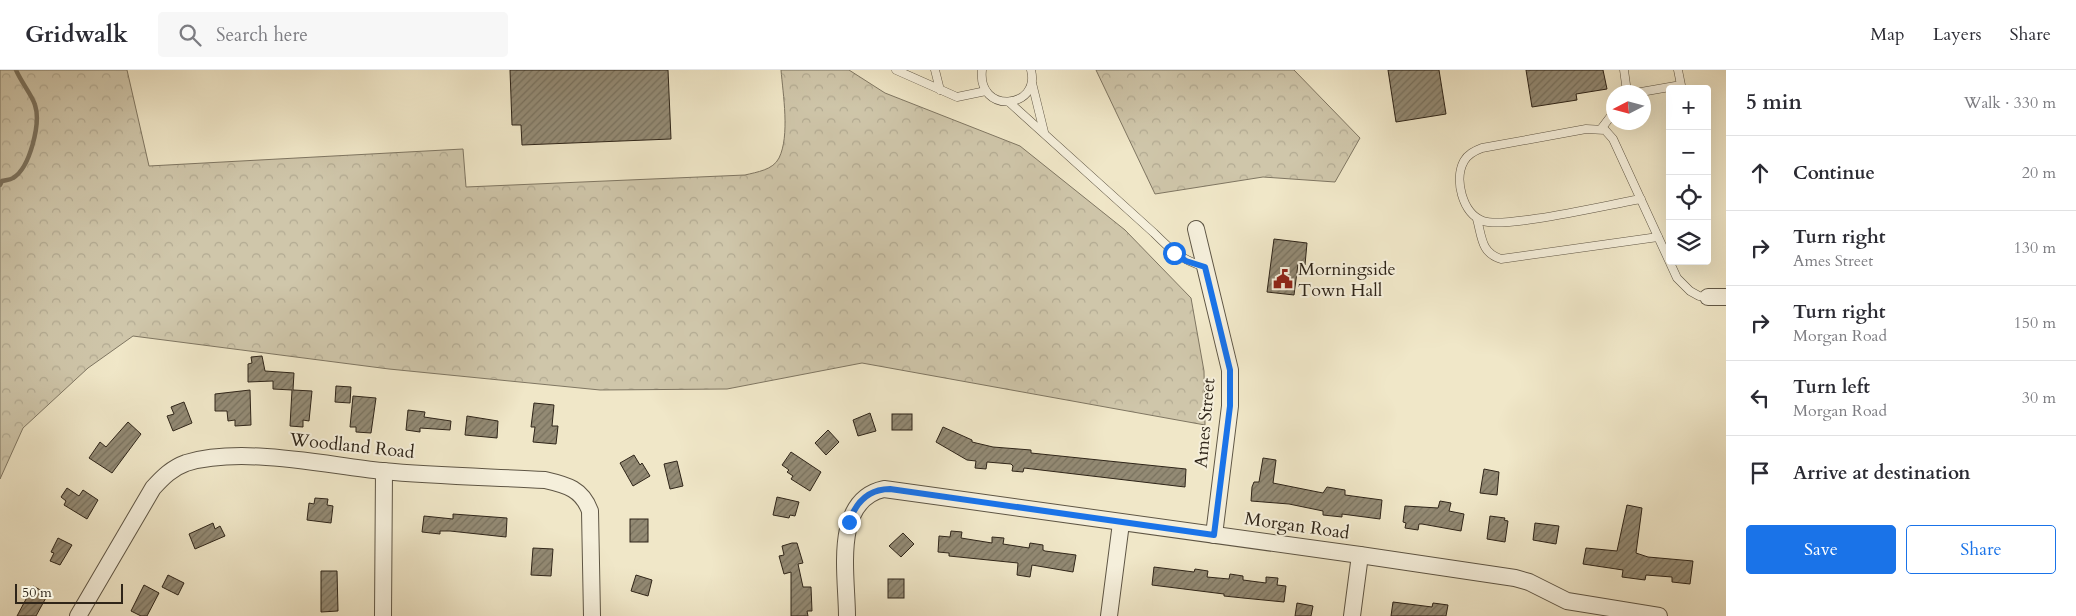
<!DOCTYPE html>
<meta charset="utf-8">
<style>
body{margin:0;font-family:Cardo,serif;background:#f7f7f7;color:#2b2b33}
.controls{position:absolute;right:15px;top:15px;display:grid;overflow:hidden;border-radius:5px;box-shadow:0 5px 20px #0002}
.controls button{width:45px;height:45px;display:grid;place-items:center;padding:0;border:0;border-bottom:1px solid #e1e1e2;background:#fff;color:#2b2b33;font:25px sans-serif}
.compass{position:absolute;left:1606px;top:15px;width:45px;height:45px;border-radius:50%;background:#fff;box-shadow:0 5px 20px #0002;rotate:264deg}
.scale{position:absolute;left:15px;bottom:12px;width:108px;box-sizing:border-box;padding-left:5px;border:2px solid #2f2519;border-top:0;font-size:14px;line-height:18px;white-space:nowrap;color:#2f2519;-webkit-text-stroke:4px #f5efdb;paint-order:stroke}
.stop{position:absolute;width:15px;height:15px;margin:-11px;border:4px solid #1a73e8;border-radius:50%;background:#fff}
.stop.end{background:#1a73e8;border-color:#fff;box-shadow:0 1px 5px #0008}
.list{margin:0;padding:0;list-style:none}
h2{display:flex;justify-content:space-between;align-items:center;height:65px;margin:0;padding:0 20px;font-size:21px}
h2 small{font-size:16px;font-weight:400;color:#7c7c81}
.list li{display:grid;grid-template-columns:32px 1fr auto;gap:15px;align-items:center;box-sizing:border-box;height:75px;padding:0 20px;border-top:1px solid #e1e1e2}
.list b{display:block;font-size:19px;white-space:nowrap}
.list p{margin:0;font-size:16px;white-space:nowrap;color:#7c7c81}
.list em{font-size:16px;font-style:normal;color:#7c7c81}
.actions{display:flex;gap:10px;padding:15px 20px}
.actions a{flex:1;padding:11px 0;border:1px solid #1a73e8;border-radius:5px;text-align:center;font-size:18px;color:#1a73e8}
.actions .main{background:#1a73e8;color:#fff}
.icon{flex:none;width:28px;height:28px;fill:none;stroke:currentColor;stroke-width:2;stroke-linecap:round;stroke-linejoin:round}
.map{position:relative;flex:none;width:1726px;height:546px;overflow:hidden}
header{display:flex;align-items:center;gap:30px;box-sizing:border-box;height:70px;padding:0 25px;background:#fff;border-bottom:1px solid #e1e1e2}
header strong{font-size:24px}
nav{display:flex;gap:28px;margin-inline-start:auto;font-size:18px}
.search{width:350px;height:45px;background:#f7f7f7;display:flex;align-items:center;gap:12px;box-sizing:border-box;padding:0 18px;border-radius:5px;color:#7c7c81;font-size:19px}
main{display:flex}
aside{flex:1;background:#fff}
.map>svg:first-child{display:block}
</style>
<header>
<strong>Gridwalk</strong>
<div class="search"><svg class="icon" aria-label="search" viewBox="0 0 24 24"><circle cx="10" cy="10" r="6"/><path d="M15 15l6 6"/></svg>Search here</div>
<nav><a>Map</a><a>Layers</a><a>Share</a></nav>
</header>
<main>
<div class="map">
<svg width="1726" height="546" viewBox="0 0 1726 546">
<defs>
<pattern id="forest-crowns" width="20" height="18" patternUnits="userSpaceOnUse" patternTransform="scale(1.25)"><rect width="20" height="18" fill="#cfc6aa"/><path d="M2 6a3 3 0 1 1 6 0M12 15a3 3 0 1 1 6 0" fill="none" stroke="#b2aa92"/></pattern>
<pattern id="building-hatch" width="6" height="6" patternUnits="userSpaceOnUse" patternTransform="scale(1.25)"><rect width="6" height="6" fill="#938a74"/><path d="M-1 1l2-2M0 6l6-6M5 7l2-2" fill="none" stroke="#78715e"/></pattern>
</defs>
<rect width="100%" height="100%" fill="#f0e7c8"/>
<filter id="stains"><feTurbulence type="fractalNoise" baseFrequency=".004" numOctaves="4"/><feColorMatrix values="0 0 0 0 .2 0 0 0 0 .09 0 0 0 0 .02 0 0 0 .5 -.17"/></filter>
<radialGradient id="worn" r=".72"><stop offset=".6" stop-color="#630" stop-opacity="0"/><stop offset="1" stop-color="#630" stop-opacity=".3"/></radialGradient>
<g fill="url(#forest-crowns)" stroke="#7f7662">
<path d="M0,0H127L149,96L463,79L466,117L745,105C757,102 773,100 779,88C790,66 783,24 781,0H849L885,23L1020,76L1125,160L1191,228L1204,301L1205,355L862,293L727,319L600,320L389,299L133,266L88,298L23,358L0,409Z"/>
<polygon points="1096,0 1294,0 1360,68 1335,112 1263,107 1155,124"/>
</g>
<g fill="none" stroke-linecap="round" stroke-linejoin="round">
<path stroke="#7b725e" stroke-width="4.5" d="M0,115L2,111C5,110 10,110 13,108C30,98 41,53 35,35C32,25 21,12 16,0"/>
</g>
<g fill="url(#building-hatch)" stroke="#2f2519">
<polygon points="510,0 668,0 671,69 522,75 521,55 512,55"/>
<polygon points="1388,0 1439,0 1446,44 1396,52"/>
<polygon points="1526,0 1603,0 1607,19 1576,24 1577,30 1532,37"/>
<polygon points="1274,169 1307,173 1305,195 1298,194 1294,225 1267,222"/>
<polygon points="262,286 265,301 294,303 293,320 312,321 309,351 303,350 303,357 290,356 292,320 273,319 273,311 248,312 248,294 252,293 251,287"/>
<polygon points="336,316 351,317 350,333 335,332"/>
<polygon points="250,320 251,355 235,356 235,350 228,351 227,341 215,341 215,324"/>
<polygon points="353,326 376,328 371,363 356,362 356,357 350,357"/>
<polygon points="184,332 192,353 173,361 167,346 174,344 171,337"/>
<polygon points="534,333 554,335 552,356 558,356 556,374 533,372 535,357 531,357"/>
<polygon points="408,340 425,342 424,347 451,351 450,360 420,358 420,362 406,360"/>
<polygon points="870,343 876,361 858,366 853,350"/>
<rect x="892" y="344" width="20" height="16"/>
<polygon points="467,346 498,351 497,368 465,365"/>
<polygon points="128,352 141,364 112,403 89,388 100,372 106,377"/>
<polygon points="943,357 972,370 972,372 993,377 1031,380 1031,383 1186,399 1185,417 1024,398 1023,402 1012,401 1013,396 1011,394 987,392 986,399 975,398 976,391 967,390 936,372"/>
<polygon points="828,360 839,372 826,385 815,373"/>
<polygon points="791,382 821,402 810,421 791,409 793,406 787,402 789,400 782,395"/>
<polygon points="634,385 640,395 642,393 650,406 633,416 620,393"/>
<polygon points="1263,388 1276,390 1273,413 1323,423 1327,417 1345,420 1345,425 1382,430 1380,449 1342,444 1342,447 1323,445 1323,441 1289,434 1251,431 1252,417 1254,412 1259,412"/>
<polygon points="677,391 683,416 670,419 664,394"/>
<polygon points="1484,399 1499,402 1497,425 1480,423"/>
<polygon points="67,418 79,426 83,420 98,430 87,449 64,435 66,431 61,427"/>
<polygon points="777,427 799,432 795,446 790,445 789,448 773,445"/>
<polygon points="315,428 328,429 327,435 333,436 331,453 307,450 309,433 314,434"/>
<polygon points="1440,431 1451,433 1449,441 1464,444 1461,461 1422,454 1419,454 1418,460 1405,458 1406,453 1403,452 1405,436 1438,438"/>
<polygon points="1627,435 1642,438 1636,483 1648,487 1693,491 1690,514 1672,512 1672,507 1646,505 1645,510 1622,507 1623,500 1583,494 1586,478 1617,481"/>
<polygon points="453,444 507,448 506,467 450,461 440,461 440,464 422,462 424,446 453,449"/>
<polygon points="1490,446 1505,448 1504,450 1508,451 1505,472 1487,469"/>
<rect x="630" y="449" width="18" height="23"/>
<polygon points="213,453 215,459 220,456 225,466 195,479 189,464"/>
<polygon points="1535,453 1559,456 1556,474 1533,470"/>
<polygon points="951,461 962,462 961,468 992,473 992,467 1004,468 1003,474 1029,478 1030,473 1043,475 1043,480 1045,481 1076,485 1073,502 1032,495 1030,507 1017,505 1018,493 949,486 949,483 938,482 939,466 950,467"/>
<polygon points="903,463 914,474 901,487 889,476"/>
<polygon points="58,468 72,475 60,495 50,491 54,483 51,482"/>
<polygon points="792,473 797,473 803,493 798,494 803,517 811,517 812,541 807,541 808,546 791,546 791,502 784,504 779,486 784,485 782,476"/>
<polygon points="533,478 553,479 551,506 531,505"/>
<polygon points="1154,497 1194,502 1195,499 1208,501 1207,507 1229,509 1230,504 1243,506 1243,510 1266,513 1266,507 1278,508 1277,515 1286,516 1284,532 1243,528 1224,526 1224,524 1152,515"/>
<polygon points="321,501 337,501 338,541 321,542"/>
<polygon points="168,505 184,513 178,525 162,517"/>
<polygon points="636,505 652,510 648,526 631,521"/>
<rect x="888" y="509" width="16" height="19"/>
<polygon points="144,515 159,523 147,546 141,546 131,541"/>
<polygon points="33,516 48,524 36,546 17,546"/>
<polygon points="1393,532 1432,537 1433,533 1448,535 1446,546 1391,546"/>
<polygon points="1297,533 1313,536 1311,546 1295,546"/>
</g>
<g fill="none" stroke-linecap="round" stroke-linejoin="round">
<defs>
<g id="service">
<polyline points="896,0 957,27 986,21"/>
<polyline points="935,0 940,20"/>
<path d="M982,0C977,45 1041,39 1031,0"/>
<polyline points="1624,0 1627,22"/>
<polyline points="1032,13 1044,62"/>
<polyline points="1641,22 1681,15 1678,0"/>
<path d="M1009,32L1154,163C1172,181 1180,189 1205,197"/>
<polyline points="1601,59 1614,42"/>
<path d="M1641,129C1611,134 1505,159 1483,151C1462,143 1454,109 1464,91C1468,84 1474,81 1482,78L1586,59L1605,60L1613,69L1677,208L1690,221L1699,226L1708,227"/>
<path d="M1477,149C1482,167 1481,183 1501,189L1658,167"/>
</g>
<g id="minor">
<polyline points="1196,159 1230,300 1230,336 1214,465"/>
<polyline points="1708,227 1726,227"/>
<path d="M78,546L153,418C163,407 172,398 186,393C242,376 324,395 382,401C436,406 491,407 545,410C567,415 582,419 590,441L592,546"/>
<polyline points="383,546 384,401"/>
<path d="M847,546C847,506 832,430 884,419L1360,485L1515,508L1529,512L1567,531L1659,546"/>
<polyline points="1109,546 1121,453"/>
<polyline points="1352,546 1360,485"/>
</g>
</defs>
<use href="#service" stroke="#5f5645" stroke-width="9"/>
<use href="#minor" stroke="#5f5645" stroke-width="18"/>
<use href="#service" stroke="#f5efdb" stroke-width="8"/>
<use href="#minor" stroke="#f5efdb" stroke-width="16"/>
</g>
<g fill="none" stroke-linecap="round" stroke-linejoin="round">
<path stroke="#1a73e8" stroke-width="6" d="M849,452C856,432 868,419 890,419L1214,465L1230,336V300L1205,197L1186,191L1174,183"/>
</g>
<defs>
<symbol id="civic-bare" viewBox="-9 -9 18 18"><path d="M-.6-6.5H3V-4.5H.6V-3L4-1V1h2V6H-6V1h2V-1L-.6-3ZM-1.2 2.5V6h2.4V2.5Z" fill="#8f2418" stroke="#f5efdb" stroke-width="2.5" paint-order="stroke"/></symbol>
</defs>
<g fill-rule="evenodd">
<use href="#civic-bare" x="1269" y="195" width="28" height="28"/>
</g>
<g text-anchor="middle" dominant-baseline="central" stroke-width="4" stroke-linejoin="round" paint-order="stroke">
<g font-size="18" fill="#2f2519" stroke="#f5efdb" text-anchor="start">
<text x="1298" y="199">Morningside<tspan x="1298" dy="21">Town Hall</tspan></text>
</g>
<g font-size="18" fill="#2f2519" stroke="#f5efdb">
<text transform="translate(1205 353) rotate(-85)">Ames Street</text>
<text transform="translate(352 376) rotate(6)">Woodland Road</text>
<text transform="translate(1297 456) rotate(8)">Morgan Road</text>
</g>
</g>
<rect width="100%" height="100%" filter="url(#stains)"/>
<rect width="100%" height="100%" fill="url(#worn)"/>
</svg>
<div class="controls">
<button>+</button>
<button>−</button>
<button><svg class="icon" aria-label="locate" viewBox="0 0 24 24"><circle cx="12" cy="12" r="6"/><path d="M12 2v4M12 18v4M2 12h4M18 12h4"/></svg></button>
<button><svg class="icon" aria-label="layers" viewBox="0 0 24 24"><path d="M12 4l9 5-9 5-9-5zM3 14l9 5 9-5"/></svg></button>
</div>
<svg class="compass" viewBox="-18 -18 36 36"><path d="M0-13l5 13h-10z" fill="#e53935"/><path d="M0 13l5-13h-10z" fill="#7c7c81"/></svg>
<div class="scale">50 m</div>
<div class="stop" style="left:1174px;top:183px"></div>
<div class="stop end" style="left:849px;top:452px"></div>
</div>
<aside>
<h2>5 min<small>Walk · 330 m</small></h2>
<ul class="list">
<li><svg class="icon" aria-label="ahead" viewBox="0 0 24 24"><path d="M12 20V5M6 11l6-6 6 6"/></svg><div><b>Continue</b></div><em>20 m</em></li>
<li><svg class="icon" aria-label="right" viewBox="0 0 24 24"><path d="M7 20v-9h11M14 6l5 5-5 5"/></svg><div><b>Turn right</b><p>Ames Street</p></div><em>130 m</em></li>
<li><svg class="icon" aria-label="right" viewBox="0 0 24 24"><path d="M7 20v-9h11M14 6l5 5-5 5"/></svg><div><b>Turn right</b><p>Morgan Road</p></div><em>150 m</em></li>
<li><svg class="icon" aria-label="left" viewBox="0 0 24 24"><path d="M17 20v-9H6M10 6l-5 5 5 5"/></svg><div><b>Turn left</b><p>Morgan Road</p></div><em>30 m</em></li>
<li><svg class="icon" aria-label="arrive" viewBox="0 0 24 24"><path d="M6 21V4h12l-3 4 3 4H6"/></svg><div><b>Arrive at destination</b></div></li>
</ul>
<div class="actions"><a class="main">Save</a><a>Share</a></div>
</aside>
</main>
